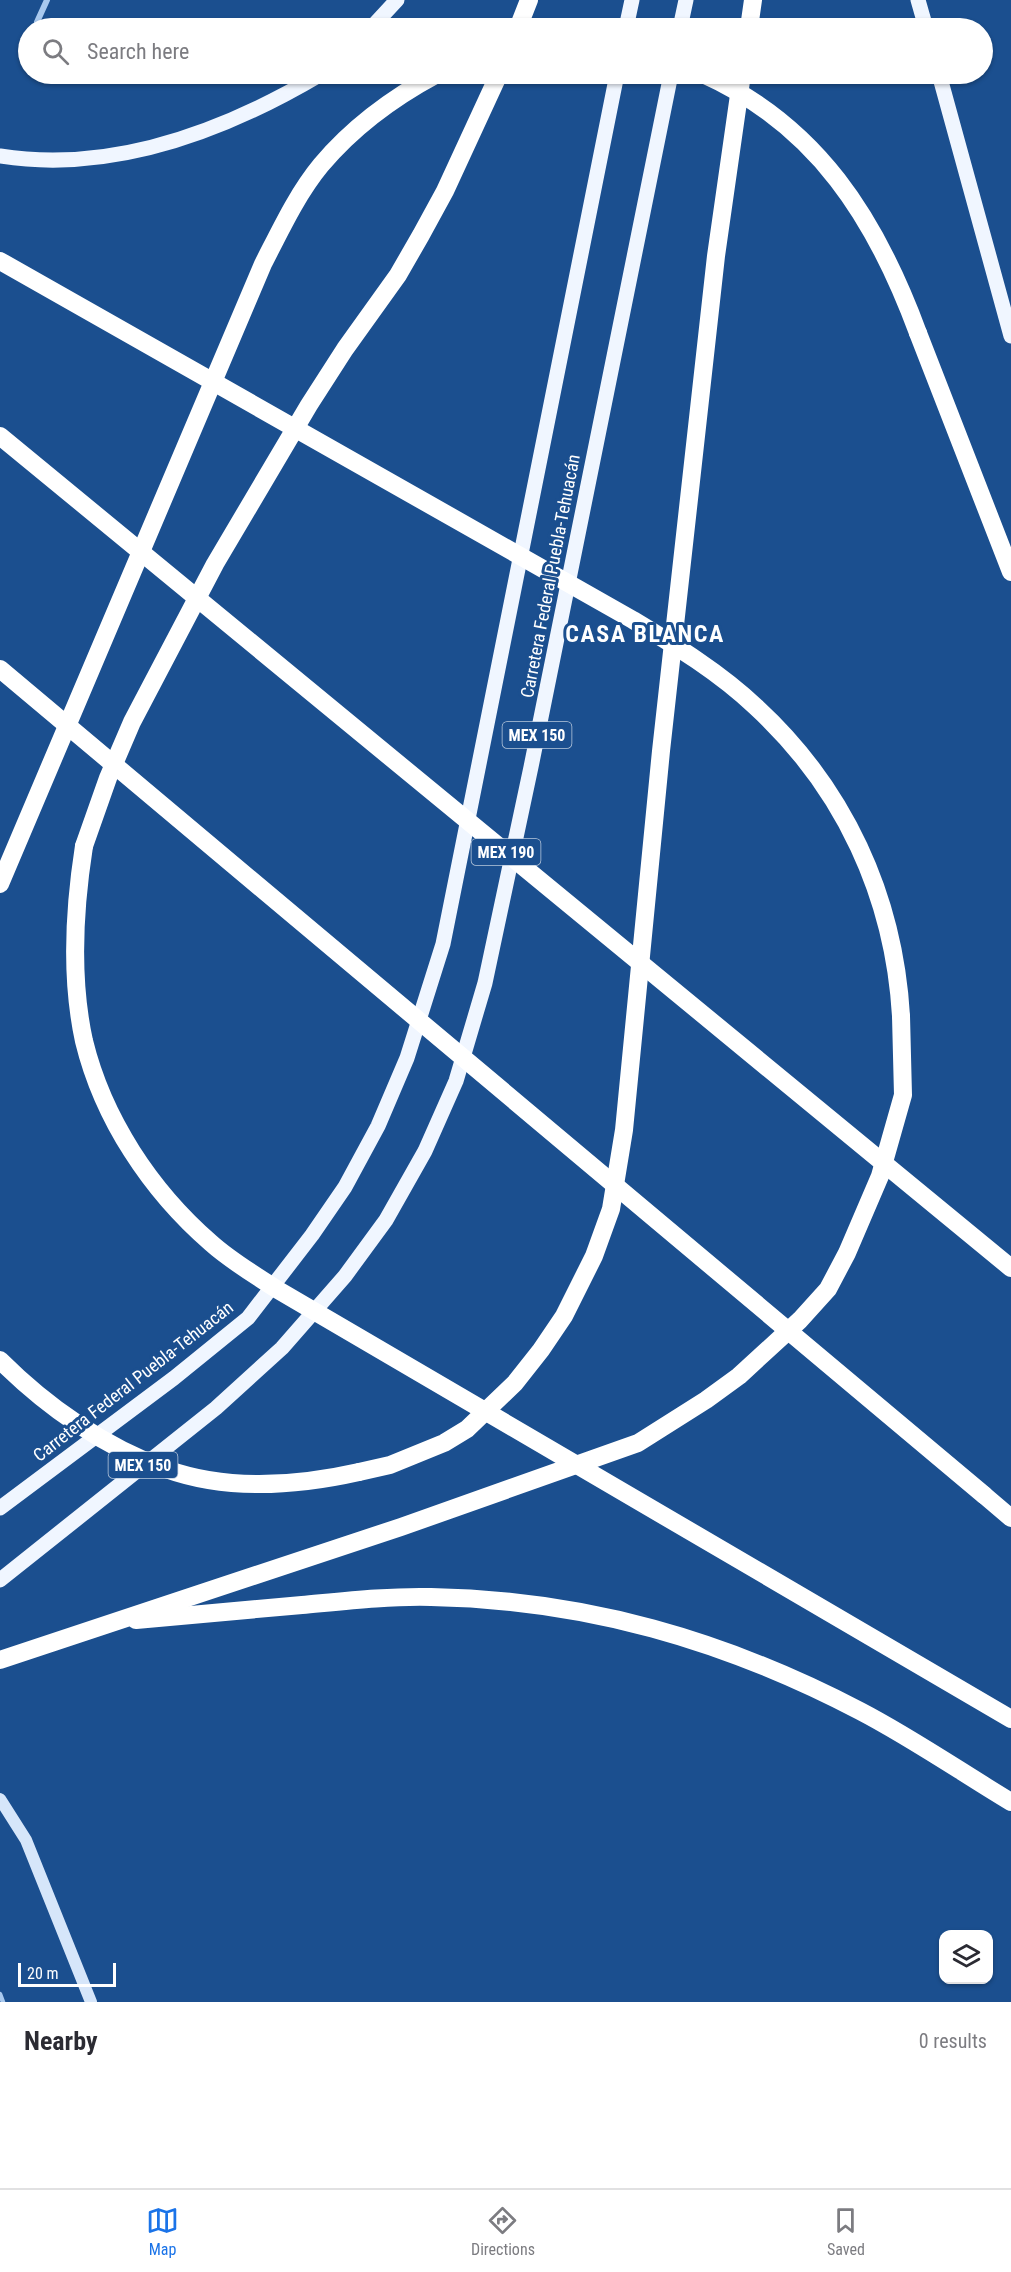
<!DOCTYPE html>
<meta charset="utf-8">
<style>
body{margin:0;font-family:"Roboto Condensed",sans-serif;background:#f7f7f7;color:#2b2b33}
.controls{position:absolute;right:18px;bottom:18px;display:grid;overflow:hidden;border-radius:12px;box-shadow:0 2px 4px #0004}
.controls button{width:54px;height:54px;display:grid;place-items:center;padding:0;border:0;border-bottom:2px solid #e1e1e2;background:#fff;color:#2b2b33;font:30px sans-serif}
.scale{position:absolute;left:18px;bottom:15px;width:98px;box-sizing:border-box;padding-left:6px;border:3px solid #fff;border-top:0;font-size:16px;line-height:21px;white-space:nowrap;color:#fff;-webkit-text-stroke:4px #1b4f8f;paint-order:stroke}
.list{margin:0;padding:0;list-style:none}
h2{display:flex;justify-content:space-between;align-items:center;height:78px;margin:0;padding:0 24px;font-size:26px}
h2 small{font-size:20px;font-weight:400;color:#7c7c81}
.icon{flex:none;width:33px;height:33px;fill:none;stroke:currentColor;stroke-width:2;stroke-linecap:round;stroke-linejoin:round}
.map{position:relative;flex:none;width:1011px;height:2002px;overflow:hidden}
.search{position:absolute;background:#fff;box-shadow:0 2px 4px #0004;left:18px;right:18px;top:18px;height:66px;display:flex;align-items:center;gap:15px;box-sizing:border-box;padding:0 21px;border-radius:33px;color:#7c7c81;font-size:22px}
.sheet{height:186px;background:#fff}
nav{display:flex;justify-content:space-around;align-items:center;box-sizing:border-box;height:84px;border-top:2px solid #e1e1e2;background:#fff;font-size:16px;color:#7c7c81}
nav a{display:grid;justify-items:center;gap:3px}
nav .on{color:#1a73e8}
.map>svg:first-child{display:block}
</style>
<div class="map">
<svg width="1011" height="2002" viewBox="0 0 1011 2002">
<rect width="100%" height="100%" fill="#1b4f8f"/>
<g fill="none" stroke-linecap="round" stroke-linejoin="round">
<polyline stroke="#a9c9ee" stroke-width="4.5" points="0,1994 3,2002"/>
<polyline stroke="#a9c9ee" stroke-width="6" points="37,22 47,0"/>
<polyline stroke="#d6e6fa" stroke-width="12" points="0,1799 26,1840 91,2002"/>
<g stroke="#f0f6ff" stroke-width="15">
<polyline points="918,0 926,28"/>
<polyline points="371,28 397,0"/>
<polyline points="626,28 632,0"/>
<polyline points="680,28 686,0"/>
<polyline points="939,74 1011,336"/>
<path d="M0,156C113,174 225,131 321,74"/>
<polyline points="0,1508 174,1378 248,1318 312,1235 345,1187 378,1126 407,1058 443,944 617,74"/>
<polyline points="0,1580 216,1408 282,1348 345,1276 386,1220 425,1151 456,1081 485,983 531,767 671,74"/>
</g>
<g stroke="#fff" stroke-width="18">
<polyline points="518,28 529,0"/>
<polyline points="749,28 753,0"/>
<polyline points="918,333 1011,572"/>
<polyline points="84,846 108,778 132,722 215,564 309,405 345,349 398,275 421,235 445,191 499,74"/>
<path d="M0,884L263,264C280,231 297,194 321,165C353,127 394,97 437,74"/>
<polyline points="359,1472 390,1465 444,1443 467,1429 515,1383 541,1350 564,1316 594,1256 611,1209 624,1130 661,751 716,256 742,74"/>
<polyline points="984,1495 1011,1518"/>
<path d="M136,1620C192,1615 247,1610 302,1605C345,1601 388,1596 431,1597C586,1600 724,1640 860,1711C912,1738 961,1772 1011,1802"/>
<polyline points="0,1660 401,1527 638,1443 706,1400 739,1376 800,1320 828,1289 847,1253 880,1176 903,1095 901,1016"/>
</g>
<g stroke="#fff" stroke-width="18">
<path d="M703,74C817,125 876,219 918,333"/>
<path d="M0,261L633,620C676,646 719,672 756,707C844,788 894,896 901,1016"/>
<polyline points="0,436 1011,1268"/>
<polyline points="0,669 984,1495"/>
<path d="M84,846C74,910 70,977 84,1041C103,1119 151,1191 211,1243C231,1261 255,1275 278,1290L1011,1719"/>
<path d="M0,1360C46,1406 104,1447 166,1469C227,1491 297,1486 359,1472"/>
</g>
</g>
<g text-anchor="middle" dominant-baseline="central" stroke-width="6" stroke-linejoin="round" paint-order="stroke">
<g fill="#1b4f8f" stroke="#bbcadd" stroke-width="1.5">
<rect x="502.5" y="722" width="69" height="26" rx="4.5"/>
<rect x="471.5" y="839" width="69" height="26" rx="4.5"/>
<rect x="108.5" y="1452" width="69" height="26" rx="4.5"/>
</g>
<g font-size="16" font-weight="bold" fill="#fff">
<text x="537" y="735">MEX 150</text>
<text x="506" y="852">MEX 190</text>
<text x="143" y="1465">MEX 150</text>
</g>
<g font-size="18" fill="#fff" stroke="#1b4f8f">
<text transform="translate(550 576) rotate(-79)">Carretera Federal Puebla-Tehuacán</text>
<text transform="translate(133 1381) rotate(-38)">Carretera Federal Puebla-Tehuacán</text>
</g>
<g font-size="24" font-weight="bold" letter-spacing="1.5" fill="#fff" stroke="#1b4f8f">
<text x="645" y="634">CASA BLANCA</text>
</g>
</g>
</svg>
<div class="controls">
<button><svg class="icon" aria-label="layers" viewBox="0 0 24 24"><path d="M12 4l9 5-9 5-9-5zM3 14l9 5 9-5"/></svg></button>
</div>
<div class="scale">20 m</div>
<div class="search"><svg class="icon" aria-label="search" viewBox="0 0 24 24"><circle cx="10" cy="10" r="6"/><path d="M15 15l6 6"/></svg>Search here</div>
</div>
<section class="sheet">
<h2>Nearby<small>0 results</small></h2>
<ul class="list">
</ul>
</section>
<nav>
<a class="on"><svg class="icon" aria-label="map" viewBox="0 0 24 24"><path d="M3 6l6-2 6 2 6-2v14l-6 2-6-2-6 2zM9 4v14M15 6v14"/></svg>Map</a>
<a><svg class="icon" aria-label="directions" viewBox="0 0 24 24"><path d="M12 3l9 9-9 9-9-9zM9 14v-3h6M13 9l2 2-2 2"/></svg>Directions</a>
<a><svg class="icon" aria-label="saved" viewBox="0 0 24 24"><path d="M7 4h10v16l-5-4-5 4z"/></svg>Saved</a>
</nav>
